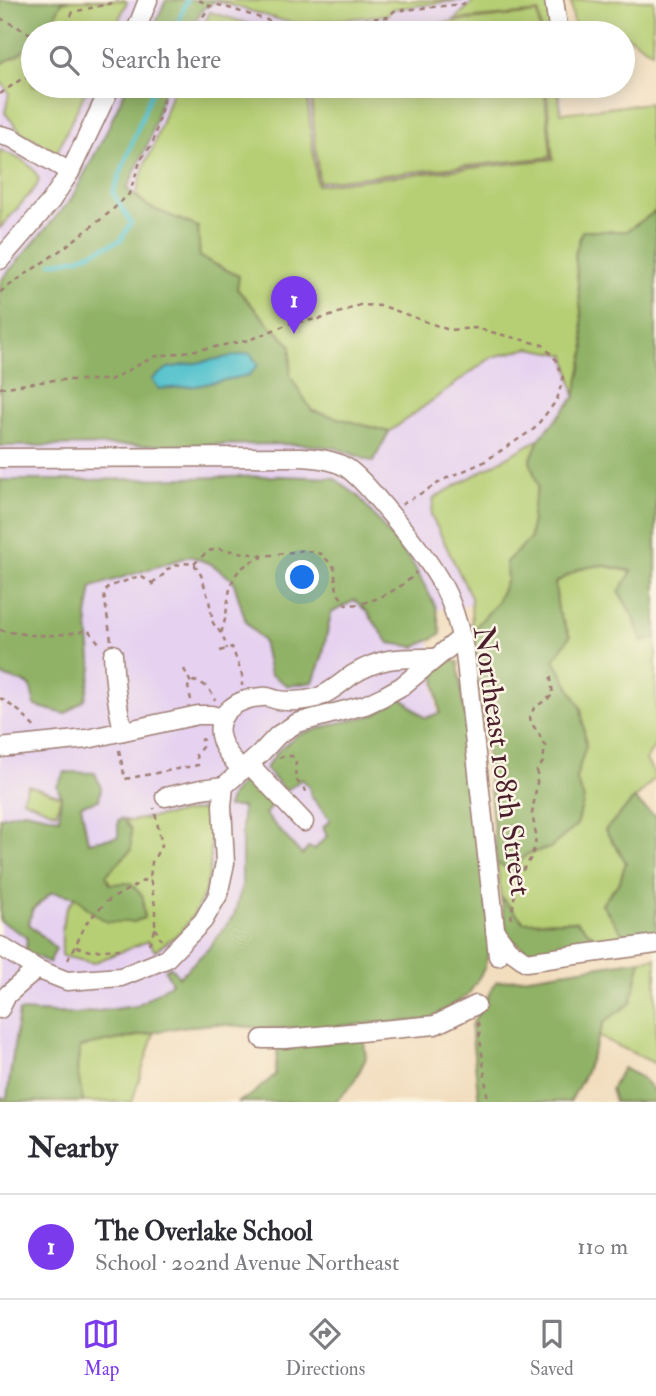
<!DOCTYPE html>
<meta charset="utf-8">
<style>
body{margin:0;font-family:"IM FELL Double Pica",serif;background:#f7f7f7;color:#2b2b33}
.you{position:absolute;left:303px;top:578px;width:24px;height:24px;margin:-18px;border:5px solid #fff;border-radius:50%;background:#1a73e8;box-shadow:0 0 0 10px #1a73e833}
.badge{display:grid;place-items:center;width:46px;height:46px;border-radius:50%;background:#7c3aed;color:#fff;font-size:23px;font-weight:700}
.pin{position:absolute;translate:-50% -58px;filter:drop-shadow(0 2px 4px #0008)}
.pin::after{content:'';position:absolute;top:37px;width:24px;height:21px;background:inherit;clip-path:polygon(0 0,100% 0,50% 100%)}
.list{margin:0;padding:0;list-style:none}
h2{display:flex;justify-content:space-between;align-items:center;height:91px;margin:0;padding:0 28px;font-size:30px}
h2 small{font-size:23px;font-weight:400;color:#7c7c81}
.list li{display:grid;grid-template-columns:46px 1fr auto;gap:21px;align-items:center;box-sizing:border-box;height:105px;padding:0 28px;border-top:2px solid #e1e1e2}
.list b{display:block;font-size:26px;white-space:nowrap}
.list p{margin:0;font-size:23px;white-space:nowrap;color:#7c7c81}
.list em{font-size:23px;font-style:normal;color:#7c7c81}
.icon{flex:none;width:38px;height:38px;fill:none;stroke:currentColor;stroke-width:2;stroke-linecap:round;stroke-linejoin:round}
.map{position:relative;flex:none;width:656px;height:1102px;overflow:hidden}
.search{position:absolute;background:#fff;box-shadow:0 4px 18px #0003;left:21px;right:21px;top:21px;height:77px;display:flex;align-items:center;gap:18px;box-sizing:border-box;padding:0 24px;border-radius:38px;color:#7c7c81;font-size:26px}
.sheet{height:196px;background:#fff}
nav{display:flex;justify-content:space-around;align-items:center;box-sizing:border-box;height:98px;border-top:2px solid #e1e1e2;background:#fff;font-size:19px;color:#7c7c81}
nav a{display:grid;justify-items:center;gap:4px}
nav .on{color:#7c3aed}
.map>svg:first-child{display:block}
</style>
<div class="map">
<svg width="656" height="1102" viewBox="0 0 656 1102">
<rect width="100%" height="100%" fill="#fcf5e5"/>
<filter id="ink" filterUnits="userSpaceOnUse"><feTurbulence type="fractalNoise" baseFrequency=".0143" numOctaves="2"/><feDisplacementMap in="SourceGraphic" scale="14" xChannelSelector="R" yChannelSelector="G"/><feConvolveMatrix kernelMatrix="1 2 1 2 8 2 1 2 1" color-interpolation-filters="sRGB"/></filter>
<filter id="wash" filterUnits="userSpaceOnUse"><feTurbulence type="fractalNoise" baseFrequency=".00686" numOctaves="4" result="noise"/><feDisplacementMap in="SourceGraphic" scale="28" xChannelSelector="R" yChannelSelector="G"/><feGaussianBlur stdDeviation="1.57" result="paint"/><feColorMatrix in="noise" values="0 0 0 0 0 0 0 0 0 0 0 0 0 0 0 0 0 1.4 0 .05"/><feComposite in="paint" operator="in"/></filter>
<g filter="url(#wash)">
<rect width="100%" height="100%" fill="#f2ddbd"/>
<polygon fill="#e6d2f0" points="0,0 550,0 554,33 33,33 33,86 560,86 618,583 426,611 458,901 38,1039 46,1102 0,1102"/>
<g fill="#b6cf74" stroke="#807750" stroke-width="2">
<polygon points="70,0 124,0 127,2 113,33 44,33 47,30 62,2"/>
<polygon points="464,0 392,9 387,15 301,23 284,21 217,1"/>
<polygon points="475,0 548,0 552,33 541,33 539,12 454,20"/>
<polygon points="579,0 654,0 652,52 623,33 575,33 571,1"/>
<polygon points="210,12 279,33 200,33"/>
<polygon points="538,13 540,33 340,33"/>
<polygon points="33,42 33,86 88,86 57,152 21,132 5,113 9,93 3,84 0,84 0,64 17,56"/>
<polygon points="174,86 306,86 317,185 553,159 546,86 558,86 561,113 649,103 649,135 656,178 656,211 627,231 582,231 575,254 585,350 575,397 566,355 530,348 492,357 389,432 312,411 290,376 291,345 266,321 237,289 239,276 200,257 198,227 149,207 136,195 145,163 153,148"/>
<polygon points="310,86 544,86 551,157 319,182"/>
<path d="M0,150C16,157 33,162 39,180L36,187L0,228Z"/>
<polygon points="539,439 530,461 538,486 533,507 530,539 506,562 507,580 496,605 472,631 471,597 431,515 434,498"/>
<polygon points="601,565 632,572 619,592 634,618 642,641 656,638 656,744 646,760 656,777 605,830 626,862 620,881 602,904 626,939 599,941 576,921 524,922 501,897 497,863 512,870 527,854 550,848 576,778 586,745 566,683 554,660 570,636 558,611 555,583 579,569"/>
<polygon points="28,785 61,796 56,813 22,799"/>
<path d="M207,809C214,855 214,895 181,931C173,939 163,944 155,951L148,941L93,963L62,956C62,936 59,911 76,897L94,914L109,884L106,875L131,850V829L123,819L129,821Z"/>
<polygon points="656,958 656,1064 599,1037 604,1022 631,1003 641,960"/>
<polygon points="154,1033 132,1102 83,1102 77,1069 80,1047"/>
</g>
<g fill="#90b266" stroke="#6d6848" stroke-width="2">
<polygon points="0,0 70,0 62,2 47,31 44,33 33,33 33,42 17,56 0,64"/>
<polygon points="166,0 217,0 203,9 187,33 151,33"/>
<polygon points="127,86 165,86 149,141 127,189 149,207 198,227 200,257 239,276 237,289 266,321 291,345 290,376 312,411 389,432 373,462 336,448 300,444 0,446 0,285 2,279 70,201 104,137"/>
<polygon points="656,211 656,638 642,642 634,618 619,592 632,571 601,565 579,569 555,583 558,611 570,636 554,660 581,708 586,745 576,778 584,799 577,825 550,848 527,854 512,871 497,863 484,729 472,631 496,604 507,580 506,562 530,539 533,507 538,486 530,461 539,439 575,397 585,350 575,254 582,231 627,231"/>
<polygon points="279,476 334,478 359,497 413,564 436,607 441,634 416,647 389,643 367,612 355,600 331,613 322,658 313,682 288,686 270,674 263,641 246,622 233,580 211,564 190,556 92,587 87,616 92,669 85,699 65,714 35,706 30,685 0,675 0,480 89,480"/>
<polygon points="448,660 458,662 491,944 484,969 468,995 428,1020 306,1028 261,1028 216,1024 181,1027 80,1047 77,1069 83,1102 0,1102 0,1098 7,1098 19,1011 76,1014 136,1006 172,983 165,970 170,966 179,977 208,949 234,915 242,886 242,807 227,807 231,795 250,775 275,802 265,814 302,855 309,847 314,850 327,836 323,828 330,820 311,796 309,787 302,779 286,791 265,769 278,751 298,735 338,723 373,715 402,698 425,718 440,713 434,673"/>
<polygon points="65,772 95,773 101,788 99,800 81,805 88,842 118,837 118,820 123,819 131,829 131,850 106,875 110,884 131,883 143,897 144,918 134,922 108,922 94,914 76,897 52,892 32,910 29,924 56,949 49,963 26,951 27,937 0,921 0,817 24,811 59,818 61,796 57,786"/>
<polygon points="634,799 653,815 656,815 656,935 626,939 602,904 620,881 626,862 605,830"/>
<polygon points="501,897 524,922 576,921 599,941 528,951 507,936"/>
<polygon points="641,960 631,1003 604,1022 585,1074 570,1102 479,1102 471,1026 496,982"/>
<polygon points="364,1040 366,1058 353,1084 335,1102 237,1102 250,1096 275,1075 278,1046"/>
<polygon points="623,1068 642,1078 656,1093 656,1102 615,1102 611,1089"/>
</g>
<polygon fill="#56c3ce" stroke="#50717c" stroke-width="2" points="250,353 258,365 249,375 196,386 159,389 152,379 168,368"/>
<g fill="none" stroke-linecap="round" stroke-linejoin="round">
<g stroke="#56c3ce" stroke-width="4.5">
<polyline points="174,33 187,0"/>
<polyline points="52,263 79,258 121,240 131,223 113,193 154,86"/>
</g>
</g>
</g>
<g filter="url(#ink)">
<g fill="none" stroke-linecap="round" stroke-linejoin="round">
<defs>
<g id="minor">
<polyline points="554,0 559,33"/>
<polyline points="135,33 148,0"/>
<polyline points="0,135 12,138 70,172"/>
<polyline points="0,260 51,201 70,172 111,86"/>
<path d="M0,458L300,457C315,458 333,459 347,468C360,477 371,491 381,503C404,530 437,568 450,601C457,618 461,636 465,653L498,956"/>
<path d="M113,654C114,680 117,705 123,731"/>
<polyline points="0,748 87,739 198,715 211,715 222,718"/>
<polyline points="249,764 304,822"/>
<path d="M242,771C235,762 224,751 221,739C213,713 239,698 262,697C269,696 272,699 278,700C290,702 304,701 316,698C329,694 341,683 352,675C383,656 401,658 436,658"/>
<polyline points="165,797 201,789 224,786"/>
<polyline points="495,931 508,949 526,962 656,944"/>
<polyline points="0,946 37,969 67,981 121,977 166,959 203,921 218,895 225,863 222,806 224,786 260,754 278,735 297,723 365,705 384,696 402,686 462,637"/>
<polyline points="0,1009 7,995 37,969"/>
<polyline points="262,1039 285,1039 435,1025 476,1005"/>
</g>
</defs>
<use href="#minor" stroke="#9e7e74" stroke-width="21"/>
<g stroke="#9e7e74" stroke-width="2.5" stroke-dasharray="5 5" stroke-linecap="butt">
<polyline points="199,0 210,6"/>
<polyline points="0,18 33,35"/>
<polyline points="61,33 64,31 73,12 113,3 118,0"/>
<polyline points="192,33 210,6 219,5 289,27 389,17 394,11 463,4 468,0"/>
<polyline points="0,94 20,80 33,76"/>
<polyline points="0,292 65,247 109,213 129,194 141,159 153,143 165,94 169,86"/>
<polyline points="0,388 54,380 110,380 153,357 209,348 249,340 291,323 325,318 360,305 383,306 449,330 475,328 543,345 556,360 563,378 557,400 534,429 482,463 447,478 401,505"/>
<path d="M194,564L208,551L219,549L264,556L304,550L321,554L334,567L337,592L346,605C351,604 358,605 363,603C379,599 406,586 416,572"/>
<polyline points="152,583 163,575 165,570 183,563 194,564 201,575 209,600 213,623 223,636 227,649"/>
<path d="M0,630C33,637 55,637 88,630L100,644"/>
<path d="M221,633C234,599 219,571 263,557"/>
<polyline points="111,640 104,595 108,587 140,576 152,583 154,588"/>
<polyline points="220,651 232,647 242,675 242,686"/>
<polyline points="184,669 191,683"/>
<polyline points="0,698 19,711 36,729"/>
<path d="M191,700L188,687L194,681C206,684 210,689 215,700"/>
<polyline points="119,750 125,779 198,765 196,755 202,747 201,740 204,739"/>
<polyline points="279,758 284,756 292,756 296,760 295,779 308,793"/>
<polyline points="511,919 516,886 520,874 531,858 535,846 536,834 532,814 537,783 537,771 543,762 545,746 538,732 531,723 530,717 534,708 553,695 550,672"/>
<polyline points="155,928 161,940"/>
<polyline points="149,944 155,928 155,906 150,877 152,862 162,845 154,808"/>
<polyline points="76,947 90,951 119,949 121,954"/>
<polyline points="68,960 87,922 106,902 150,877"/>
<polyline points="478,1022 488,1102"/>
</g>
<use href="#minor" stroke="#fff" stroke-width="18"/>
</g>
</g>
<g text-anchor="middle" dominant-baseline="central" stroke-width="5" stroke-linejoin="round" paint-order="stroke">
<g font-size="30" fill="#4a1f2b" stroke="#fcf5e5">
<text transform="translate(502 761) rotate(82)">Northeast 108th Street</text>
</g>
</g>
</svg>
<div class="you"></div>
<div class="pin badge" style="left:294px;top:334px">1</div>
<div class="search"><svg class="icon" aria-label="search" viewBox="0 0 24 24"><circle cx="10" cy="10" r="6"/><path d="M15 15l6 6"/></svg>Search here</div>
</div>
<section class="sheet">
<h2>Nearby<small></small></h2>
<ul class="list">
<li><span class="badge">1</span><div><b>The Overlake School</b><p>School · 202nd Avenue Northeast</p></div><em>110 m</em></li>
</ul>
</section>
<nav>
<a class="on"><svg class="icon" aria-label="map" viewBox="0 0 24 24"><path d="M3 6l6-2 6 2 6-2v14l-6 2-6-2-6 2zM9 4v14M15 6v14"/></svg>Map</a>
<a><svg class="icon" aria-label="directions" viewBox="0 0 24 24"><path d="M12 3l9 9-9 9-9-9zM9 14v-3h6M13 9l2 2-2 2"/></svg>Directions</a>
<a><svg class="icon" aria-label="saved" viewBox="0 0 24 24"><path d="M7 4h10v16l-5-4-5 4z"/></svg>Saved</a>
</nav>
